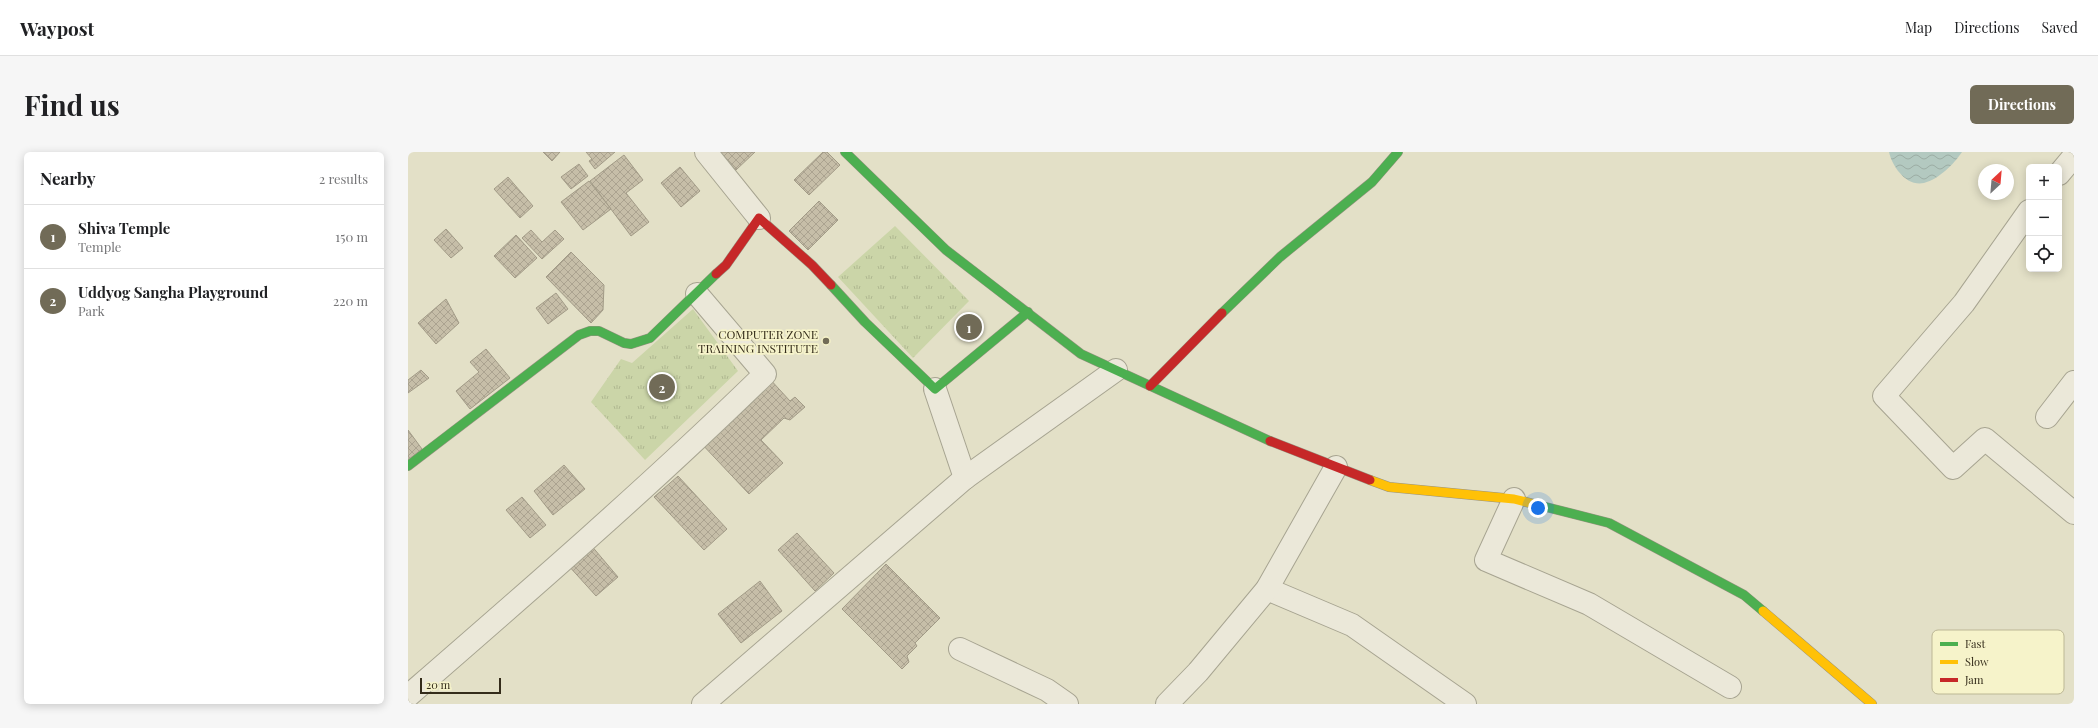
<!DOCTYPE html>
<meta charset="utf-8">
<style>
body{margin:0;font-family:"Playfair Display",serif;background:#f6f6f6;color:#202124}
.controls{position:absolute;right:12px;top:12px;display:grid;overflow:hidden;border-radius:6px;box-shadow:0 2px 10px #0003}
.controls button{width:36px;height:36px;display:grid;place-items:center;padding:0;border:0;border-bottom:1px solid #e0e0e0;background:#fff;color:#202124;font:20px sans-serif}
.compass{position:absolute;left:1570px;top:12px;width:36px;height:36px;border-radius:50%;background:#fff;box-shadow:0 2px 10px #0003;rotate:26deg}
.scale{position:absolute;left:12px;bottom:10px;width:81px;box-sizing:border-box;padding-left:4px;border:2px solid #342c1a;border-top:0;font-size:11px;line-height:14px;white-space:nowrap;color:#342c1a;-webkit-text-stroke:3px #f6f3ca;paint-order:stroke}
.you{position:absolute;left:1130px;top:356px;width:14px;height:14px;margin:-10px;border:3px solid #fff;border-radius:50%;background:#1a73e8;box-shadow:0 0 0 6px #1a73e833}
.badge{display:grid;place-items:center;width:26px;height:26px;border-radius:50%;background:#716b57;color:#fff;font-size:13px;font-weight:700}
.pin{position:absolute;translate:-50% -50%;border:2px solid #fff;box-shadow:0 1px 4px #0006}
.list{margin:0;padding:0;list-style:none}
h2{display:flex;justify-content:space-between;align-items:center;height:52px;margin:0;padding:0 16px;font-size:17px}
h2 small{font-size:13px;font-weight:400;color:#757577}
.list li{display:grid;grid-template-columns:26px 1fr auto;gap:12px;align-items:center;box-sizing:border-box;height:64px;padding:0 16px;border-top:1px solid #e0e0e0}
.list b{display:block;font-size:15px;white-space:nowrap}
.list p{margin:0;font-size:13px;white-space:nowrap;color:#757577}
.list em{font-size:13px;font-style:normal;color:#757577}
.icon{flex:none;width:22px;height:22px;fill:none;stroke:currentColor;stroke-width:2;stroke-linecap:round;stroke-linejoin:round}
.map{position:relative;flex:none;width:1666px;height:552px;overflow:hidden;border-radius:6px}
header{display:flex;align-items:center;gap:24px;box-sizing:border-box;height:56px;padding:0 20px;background:#fff;border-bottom:1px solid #e0e0e0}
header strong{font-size:19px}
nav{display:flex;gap:22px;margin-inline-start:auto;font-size:14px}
.intro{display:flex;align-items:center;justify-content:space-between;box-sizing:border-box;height:96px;padding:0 24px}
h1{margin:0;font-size:28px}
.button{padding:10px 18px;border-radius:6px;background:#716b57;color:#fff;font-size:14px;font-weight:700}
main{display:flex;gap:24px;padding:0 24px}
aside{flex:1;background:#fff;border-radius:6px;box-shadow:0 2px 10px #0003}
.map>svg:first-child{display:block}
</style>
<header>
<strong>Waypost</strong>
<nav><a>Map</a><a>Directions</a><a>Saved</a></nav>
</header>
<div class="intro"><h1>Find us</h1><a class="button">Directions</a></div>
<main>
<aside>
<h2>Nearby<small>2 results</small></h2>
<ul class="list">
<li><span class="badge">1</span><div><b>Shiva Temple</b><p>Temple</p></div><em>150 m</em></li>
<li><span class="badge">2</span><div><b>Uddyog Sangha Playground</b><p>Park</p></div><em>220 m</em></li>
</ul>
</aside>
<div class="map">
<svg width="1666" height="552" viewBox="0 0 1666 552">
<defs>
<pattern id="park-tufts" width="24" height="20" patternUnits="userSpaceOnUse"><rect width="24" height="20" fill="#cbd5a8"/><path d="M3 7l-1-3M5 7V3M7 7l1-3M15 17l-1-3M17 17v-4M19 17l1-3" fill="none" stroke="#afb790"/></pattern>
<pattern id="water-waves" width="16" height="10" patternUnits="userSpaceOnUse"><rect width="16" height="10" fill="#b3c9c0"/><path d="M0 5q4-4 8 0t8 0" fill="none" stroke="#9bada4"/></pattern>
<pattern id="building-cross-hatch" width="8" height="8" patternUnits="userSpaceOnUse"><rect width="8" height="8" fill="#c6bea8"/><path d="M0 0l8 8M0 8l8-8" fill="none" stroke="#aba390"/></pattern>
</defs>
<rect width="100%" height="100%" fill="#e3e0c7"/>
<g fill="url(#park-tufts)">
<polygon points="487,74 561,149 505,206 430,125"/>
<polygon points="285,157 330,219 237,308 183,250 213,207 224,211"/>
</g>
<path fill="url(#water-waves)" d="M1481,0H1554C1546,12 1531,27 1516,31C1498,35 1484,14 1481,0Z"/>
<g fill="url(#building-cross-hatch)" stroke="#a29b87">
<polygon points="135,0 152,0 144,9"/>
<polygon points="178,0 207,0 187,17 181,9 184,7"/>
<polygon points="311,0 347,0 328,18"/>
<polygon points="415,0 419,0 432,13 401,43 386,28"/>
<polygon points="216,3 235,28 218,41 241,70 223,84 182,29"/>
<polygon points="171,12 180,24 163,37 153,25"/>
<polygon points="272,15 292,39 273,55 253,31"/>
<polygon points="100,25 125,54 112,66 86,37"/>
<polygon points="181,29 203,57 175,78 153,50"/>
<polygon points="411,49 430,68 400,98 381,79"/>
<polygon points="38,77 55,96 43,106 26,88"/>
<polygon points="123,78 134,90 147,78 156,87 134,107 114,86"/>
<polygon points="108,83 129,106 107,126 86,104"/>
<polygon points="163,100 196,133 195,158 183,171 138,125"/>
<polygon points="148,141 160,157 140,172 128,156"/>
<polygon points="38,147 51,171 28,192 10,171"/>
<polygon points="78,197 102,226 62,257 48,239 71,220 62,210"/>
<polygon points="13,218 21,226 0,241 0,228"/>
<polygon points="360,225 382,249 387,245 397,255 382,268 376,266 353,288 375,311 341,342 291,289"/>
<polygon points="0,278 14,297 0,308"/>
<polygon points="156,313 177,337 145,363 126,339"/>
<polygon points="270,324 319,377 296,398 246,345"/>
<polygon points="114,345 138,373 122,386 98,358"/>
<polygon points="389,381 426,421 407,439 370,398"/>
<polygon points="182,392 210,425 188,444 159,412"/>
<polygon points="478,412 532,466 507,491 509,494 499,504 501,510 494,517 434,457"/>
<polygon points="352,429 374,459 333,491 310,462"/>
</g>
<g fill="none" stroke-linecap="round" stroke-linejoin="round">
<defs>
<g id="street">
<polyline points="298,0 351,66"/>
<polyline points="1651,22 1666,4"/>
<polyline points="1621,59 1556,151 1476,244 1545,316 1577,287 1666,361"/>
<polyline points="527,237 557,326"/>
<polyline points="1639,265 1666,230"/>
<polyline points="1106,347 1078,408 1181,452 1322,535"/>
<polyline points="859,437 944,473 1057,552"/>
<polyline points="552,497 639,538 659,552"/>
<path d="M0,544C121,439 242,334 357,222L289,142"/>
<polyline points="295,552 557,326 708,218"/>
<polyline points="759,552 790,520 859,437 928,315"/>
</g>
<g id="fast">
<polyline points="437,0 538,98 673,202 862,289"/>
<polyline points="423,133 457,170 527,237 620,160"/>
<polyline points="814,161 872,105 964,30 990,0"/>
<polyline points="0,314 171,183 182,179 191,179 216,191 223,192 242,186 308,122"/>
<polyline points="1126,352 1201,371 1336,443 1355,459"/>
</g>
<g id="slow">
<polyline points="962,328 981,335 1106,347 1126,352"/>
<polyline points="1355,459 1464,552"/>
</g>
<g id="jam">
<polyline points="308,122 318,113 351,66 404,113 423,133"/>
<polyline points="742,234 814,161"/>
<polyline points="862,289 962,328"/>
</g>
</defs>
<use href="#street" stroke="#a7a491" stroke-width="24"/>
<use href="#fast" stroke="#979281" stroke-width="10"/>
<use href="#slow" stroke="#979281" stroke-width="10"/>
<use href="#jam" stroke="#979281" stroke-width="10"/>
<use href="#street" stroke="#ebe8d9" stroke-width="22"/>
<use href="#fast" stroke="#4caf50" stroke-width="9"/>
<use href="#slow" stroke="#ffc107" stroke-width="9"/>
<use href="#jam" stroke="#c62828" stroke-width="9"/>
</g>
<circle fill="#716b57" stroke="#f6f3ca" stroke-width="1.5" cx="418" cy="189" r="4"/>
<g text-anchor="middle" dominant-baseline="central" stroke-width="3.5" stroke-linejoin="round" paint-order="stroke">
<g font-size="12" fill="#342c1a" stroke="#f6f3ca" text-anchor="end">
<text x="410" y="182">COMPUTER ZONE<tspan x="410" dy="14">TRAINING INSTITUTE</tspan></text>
</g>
</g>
<rect x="1524" y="478" width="132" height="64" rx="6" fill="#f6f3ca" stroke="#bcb795" stroke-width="1"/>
<rect x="1532" y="490" width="18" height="4" fill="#4caf50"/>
<rect x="1532" y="508" width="18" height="4" fill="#ffc107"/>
<rect x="1532" y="526" width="18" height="4" fill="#c62828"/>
<g font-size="11" fill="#342c1a">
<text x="1557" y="496">Fast</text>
<text x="1557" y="514">Slow</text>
<text x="1557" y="532">Jam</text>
</g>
</svg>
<div class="controls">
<button>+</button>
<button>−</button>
<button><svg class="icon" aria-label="locate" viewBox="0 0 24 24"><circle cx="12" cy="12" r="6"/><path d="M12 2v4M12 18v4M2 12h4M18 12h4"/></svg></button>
</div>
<svg class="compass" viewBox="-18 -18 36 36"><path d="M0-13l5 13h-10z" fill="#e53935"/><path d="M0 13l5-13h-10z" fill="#757577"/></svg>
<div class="scale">20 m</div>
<div class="you"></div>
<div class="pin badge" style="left:561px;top:175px">1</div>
<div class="pin badge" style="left:254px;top:235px">2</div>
</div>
</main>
